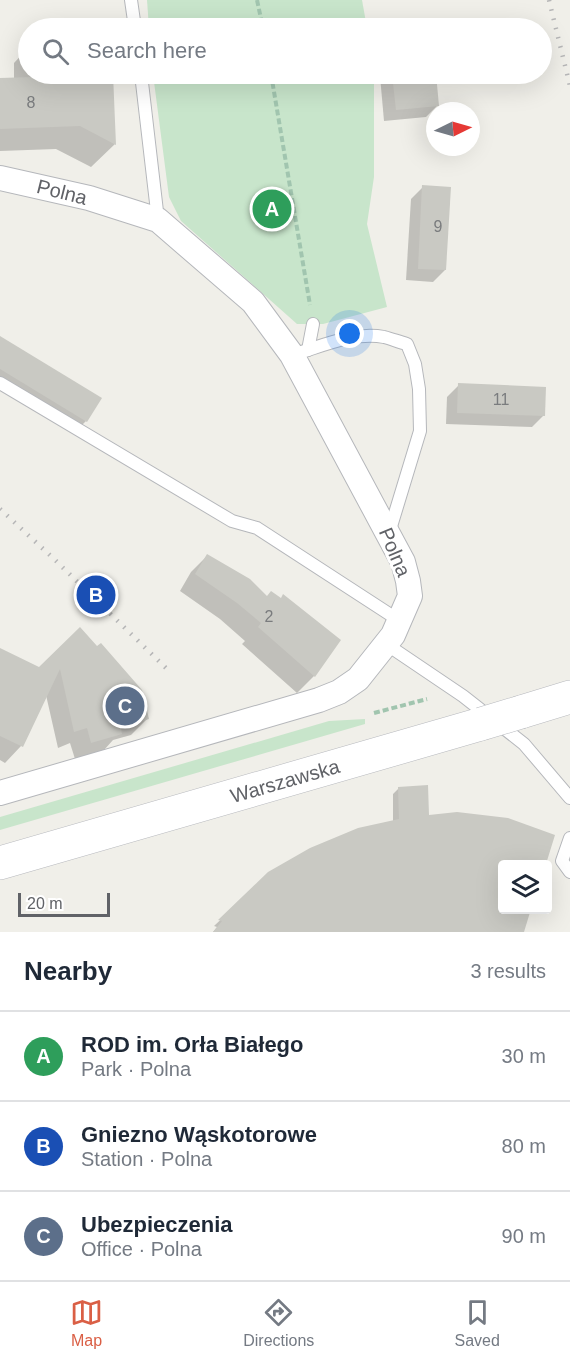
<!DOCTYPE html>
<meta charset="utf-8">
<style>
body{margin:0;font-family:Helvetica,sans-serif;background:#f2f2f3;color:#1f2937}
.controls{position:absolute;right:18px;bottom:18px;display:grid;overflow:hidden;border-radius:6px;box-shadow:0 6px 24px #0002}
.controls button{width:54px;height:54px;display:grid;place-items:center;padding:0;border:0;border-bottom:2px solid #e0e1e3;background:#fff;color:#1f2937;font:30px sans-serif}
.compass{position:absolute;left:426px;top:102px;width:54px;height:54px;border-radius:50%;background:#fff;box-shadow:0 6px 24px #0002;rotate:85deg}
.scale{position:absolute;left:18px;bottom:15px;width:92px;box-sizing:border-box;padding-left:6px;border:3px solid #606267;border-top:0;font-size:16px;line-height:21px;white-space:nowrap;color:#606267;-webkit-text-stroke:4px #fff;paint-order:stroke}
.you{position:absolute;left:350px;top:334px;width:21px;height:21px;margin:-15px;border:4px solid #fff;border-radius:50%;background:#1a73e8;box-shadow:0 0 0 9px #1a73e833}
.badge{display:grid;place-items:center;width:39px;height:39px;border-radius:50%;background:#da5f45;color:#fff;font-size:20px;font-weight:700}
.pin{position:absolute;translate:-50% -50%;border:3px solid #fff;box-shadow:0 2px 6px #0006}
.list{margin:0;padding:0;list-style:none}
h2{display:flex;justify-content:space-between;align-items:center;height:78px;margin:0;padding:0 24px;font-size:26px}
h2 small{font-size:20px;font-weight:400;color:#747a83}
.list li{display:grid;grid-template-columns:39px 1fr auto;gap:18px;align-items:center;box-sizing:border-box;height:90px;padding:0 24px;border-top:2px solid #e0e1e3}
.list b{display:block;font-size:22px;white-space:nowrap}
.list p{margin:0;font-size:20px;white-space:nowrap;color:#747a83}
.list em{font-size:20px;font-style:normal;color:#747a83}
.icon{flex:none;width:33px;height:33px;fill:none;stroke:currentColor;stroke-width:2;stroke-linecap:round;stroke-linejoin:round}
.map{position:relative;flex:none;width:570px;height:932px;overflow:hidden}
.search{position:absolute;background:#fff;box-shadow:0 6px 24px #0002;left:18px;right:18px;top:18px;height:66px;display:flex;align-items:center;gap:15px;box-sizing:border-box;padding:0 21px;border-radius:33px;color:#747a83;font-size:22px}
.sheet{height:348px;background:#fff}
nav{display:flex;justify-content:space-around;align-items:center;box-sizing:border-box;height:84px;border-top:2px solid #e0e1e3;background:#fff;font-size:16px;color:#747a83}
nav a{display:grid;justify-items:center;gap:3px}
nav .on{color:#da5f45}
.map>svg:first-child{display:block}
</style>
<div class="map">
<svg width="570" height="932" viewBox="0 0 570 932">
<rect width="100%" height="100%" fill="#f0efe9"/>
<g fill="#c8e5cb">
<polygon points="147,0 362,0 367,28 149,28"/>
<polygon points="153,74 374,74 374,177 367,224 387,307 323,324 297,324 181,221 169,197"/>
<polygon points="365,719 365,724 0,830 0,817 329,721"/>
</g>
<g fill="#0003">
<polygon points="28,48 28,74 112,74 115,144 91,167 56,149 0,151 0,79 14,79 14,63"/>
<polygon points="382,74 434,74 438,105 426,117 384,121 380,76"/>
<polygon points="423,187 445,270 433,282 406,280 411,199"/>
<polygon points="0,338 86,421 74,433 0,388"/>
<polygon points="459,385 544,415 532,427 446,424 447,397"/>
<polygon points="207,556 266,598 339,640 314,676 297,693 242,644 245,641 220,619 180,591 191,572"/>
<polygon points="80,629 147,719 131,735 113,740 104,750 75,759 70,743 58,748 46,695 21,746 5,763 0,760 0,649 39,669"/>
<polygon points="399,788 428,816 553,836 544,864 502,864 502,910 523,932 213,932 217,927 214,926 269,874 393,821 393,794"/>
</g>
<g fill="#c9c9c3">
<polygon points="35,74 113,74 116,145 80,126 0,129 0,78 32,77"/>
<polygon points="392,74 436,74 439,106 396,110"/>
<polygon points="422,185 451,187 446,270 418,269"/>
<polygon points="0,336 102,398 87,422 0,369"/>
<polygon points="458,383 546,387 545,416 457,413"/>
<polygon points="207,554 250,579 267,596 271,591 281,598 283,594 341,640 315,677 258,627 261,623 237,603 195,574"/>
<polygon points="80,627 97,646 101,643 142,690 149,719 121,728 122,734 91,743 87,728 74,732 60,669 23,747 0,736 0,648 39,667"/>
<polygon points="428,785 429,815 457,812 508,818 555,835 546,864 502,864 502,909 531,909 524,932 213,932 222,921 218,920 268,872 310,848 358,828 399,819 398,787"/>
</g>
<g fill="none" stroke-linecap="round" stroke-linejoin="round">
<defs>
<g id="lane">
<polyline points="131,0 135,28"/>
<polyline points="141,74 158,220"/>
<polyline points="308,350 313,324"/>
<path d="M292,355C320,347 354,331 384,337C392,339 399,342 407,344L415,364L419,389L420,431L389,533"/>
<polyline points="0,383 232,521 257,528 400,621"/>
<polyline points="386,644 463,696 524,744 570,798"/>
<polyline points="570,838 562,861 570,872"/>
</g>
<polyline id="street" points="0,178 89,198 158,220 253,302 292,355 403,562 408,581 410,596 393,635 358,679 339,692 319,700 0,793"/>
<g id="secondary">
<polyline points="521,712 570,697"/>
<polyline points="0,863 481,724"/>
</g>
</defs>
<use href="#lane" stroke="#b5b7bb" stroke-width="14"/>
<use href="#street" stroke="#b5b7bb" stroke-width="26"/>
<use href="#secondary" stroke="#b7b9be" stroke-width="34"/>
<g stroke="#a1c5af" stroke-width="4" stroke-dasharray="6 3" stroke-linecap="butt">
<polyline points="257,0 263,28"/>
<polyline points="271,74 310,305"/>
<polyline points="374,713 427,699"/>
</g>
<use href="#lane" stroke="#fff" stroke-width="12"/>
<use href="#street" stroke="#fff" stroke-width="24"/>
<use href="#secondary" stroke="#fff" stroke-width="33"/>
<g stroke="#b6b6b7" stroke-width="4.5" stroke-dasharray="1.5 8" stroke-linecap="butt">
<polyline points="549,0 570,86"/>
<polyline points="0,509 54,559 168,670"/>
</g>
<defs>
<polyline id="secondary-bridge" points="481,724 521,712"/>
</defs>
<use href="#secondary-bridge" stroke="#b7b9be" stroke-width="34" stroke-linecap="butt"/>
<use href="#secondary-bridge" stroke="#fff" stroke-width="33"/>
</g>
<g text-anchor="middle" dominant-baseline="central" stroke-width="6" stroke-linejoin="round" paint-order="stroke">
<g font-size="16" fill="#7a7c7e">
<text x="31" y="102">8</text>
<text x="438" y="226">9</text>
<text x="501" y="399">11</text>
<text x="269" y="616">2</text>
</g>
<g font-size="20" fill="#606267" stroke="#fff">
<text transform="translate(62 192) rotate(14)">Polna</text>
<text transform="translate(395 552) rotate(67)">Polna</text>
<text transform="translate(285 781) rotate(-16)">Warszawska</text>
</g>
</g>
</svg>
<div class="controls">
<button><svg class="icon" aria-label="layers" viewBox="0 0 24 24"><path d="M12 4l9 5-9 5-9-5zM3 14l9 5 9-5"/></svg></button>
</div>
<svg class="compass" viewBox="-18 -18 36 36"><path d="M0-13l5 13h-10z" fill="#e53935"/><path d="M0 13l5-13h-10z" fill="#747a83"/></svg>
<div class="scale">20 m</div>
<div class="you"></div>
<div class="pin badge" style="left:272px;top:209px;background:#2e9e5b">A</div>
<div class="pin badge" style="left:96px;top:595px;background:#1a4fb4">B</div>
<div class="pin badge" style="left:125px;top:706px;background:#5c6f8a">C</div>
<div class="search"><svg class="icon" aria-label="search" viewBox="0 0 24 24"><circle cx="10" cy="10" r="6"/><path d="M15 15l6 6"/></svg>Search here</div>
</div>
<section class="sheet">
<h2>Nearby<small>3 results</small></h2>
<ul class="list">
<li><span class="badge" style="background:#2e9e5b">A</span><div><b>ROD im. Orła Białego</b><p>Park · Polna</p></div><em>30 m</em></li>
<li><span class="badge" style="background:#1a4fb4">B</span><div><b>Gniezno Wąskotorowe</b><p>Station · Polna</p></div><em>80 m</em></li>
<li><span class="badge" style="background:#5c6f8a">C</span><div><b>Ubezpieczenia</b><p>Office · Polna</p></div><em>90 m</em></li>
</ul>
</section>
<nav>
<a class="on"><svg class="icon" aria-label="map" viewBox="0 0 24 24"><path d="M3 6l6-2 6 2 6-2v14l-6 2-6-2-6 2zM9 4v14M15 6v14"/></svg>Map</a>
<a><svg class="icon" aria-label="directions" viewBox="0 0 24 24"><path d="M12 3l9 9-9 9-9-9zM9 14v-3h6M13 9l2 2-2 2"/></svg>Directions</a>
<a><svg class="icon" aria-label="saved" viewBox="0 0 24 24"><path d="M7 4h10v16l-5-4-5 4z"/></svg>Saved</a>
</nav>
